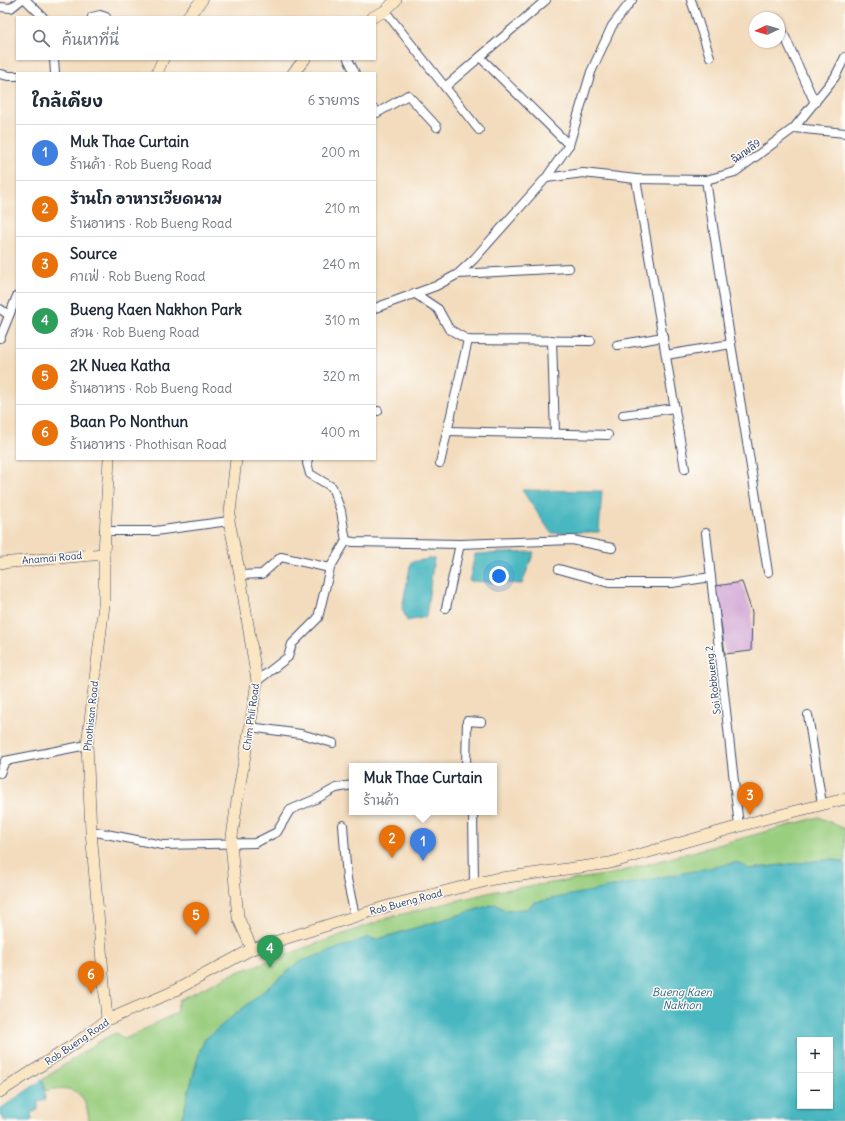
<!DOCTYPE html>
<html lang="th">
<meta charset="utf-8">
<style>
body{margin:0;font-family:Delius,"Playpen Sans Thai",sans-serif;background:#f6f6f7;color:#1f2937}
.controls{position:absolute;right:12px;bottom:12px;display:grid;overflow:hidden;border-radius:0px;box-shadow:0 1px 3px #0004}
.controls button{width:36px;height:36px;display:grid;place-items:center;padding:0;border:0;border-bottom:1px solid #e0e1e3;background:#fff;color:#1f2937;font:20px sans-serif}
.compass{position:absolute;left:749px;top:12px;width:36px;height:36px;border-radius:50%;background:#fff;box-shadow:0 1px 3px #0004;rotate:266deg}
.you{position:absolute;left:499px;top:576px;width:14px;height:14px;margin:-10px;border:3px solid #fff;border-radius:50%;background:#1a73e8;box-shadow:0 0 0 6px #1a73e833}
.badge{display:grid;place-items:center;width:26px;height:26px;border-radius:50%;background:#b45309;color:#fff;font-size:13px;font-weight:700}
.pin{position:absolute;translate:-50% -33px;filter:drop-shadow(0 1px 2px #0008)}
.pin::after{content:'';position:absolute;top:21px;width:14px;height:12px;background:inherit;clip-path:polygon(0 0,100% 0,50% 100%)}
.popup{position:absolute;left:349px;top:763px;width:148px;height:52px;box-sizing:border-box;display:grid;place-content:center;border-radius:0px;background:#fff;filter:drop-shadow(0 1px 3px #0005);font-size:13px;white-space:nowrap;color:#747a83}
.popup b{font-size:15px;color:#1f2937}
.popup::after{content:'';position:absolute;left:50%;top:100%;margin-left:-8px;border:8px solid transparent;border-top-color:#fff}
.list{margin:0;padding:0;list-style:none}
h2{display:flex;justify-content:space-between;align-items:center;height:52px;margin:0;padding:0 16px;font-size:17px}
h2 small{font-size:13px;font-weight:400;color:#747a83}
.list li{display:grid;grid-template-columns:26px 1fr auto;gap:12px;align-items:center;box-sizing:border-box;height:56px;padding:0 16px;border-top:1px solid #e0e1e3}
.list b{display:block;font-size:15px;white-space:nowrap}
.list p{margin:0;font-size:13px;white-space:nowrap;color:#747a83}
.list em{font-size:13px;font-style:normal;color:#747a83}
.icon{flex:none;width:22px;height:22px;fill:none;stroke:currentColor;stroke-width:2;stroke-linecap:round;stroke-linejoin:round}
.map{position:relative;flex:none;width:845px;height:1121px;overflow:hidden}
.search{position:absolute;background:#fff;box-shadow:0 1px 3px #0004;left:16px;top:16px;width:360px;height:44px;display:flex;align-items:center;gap:10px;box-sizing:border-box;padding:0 14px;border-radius:0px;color:#747a83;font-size:15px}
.panel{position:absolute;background:#fff;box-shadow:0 1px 3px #0004;left:16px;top:72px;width:360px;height:388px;border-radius:0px}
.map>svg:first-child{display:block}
</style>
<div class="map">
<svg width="845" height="1121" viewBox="0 0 845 1121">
<rect width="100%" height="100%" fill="#fdfcf7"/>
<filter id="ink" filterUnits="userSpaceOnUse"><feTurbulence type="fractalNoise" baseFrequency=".025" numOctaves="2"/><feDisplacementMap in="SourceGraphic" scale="8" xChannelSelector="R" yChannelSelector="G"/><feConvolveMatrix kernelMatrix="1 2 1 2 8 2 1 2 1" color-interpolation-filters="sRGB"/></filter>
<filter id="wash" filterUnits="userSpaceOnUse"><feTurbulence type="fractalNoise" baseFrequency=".012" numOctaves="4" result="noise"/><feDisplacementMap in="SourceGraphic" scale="16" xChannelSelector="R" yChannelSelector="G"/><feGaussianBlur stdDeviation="0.9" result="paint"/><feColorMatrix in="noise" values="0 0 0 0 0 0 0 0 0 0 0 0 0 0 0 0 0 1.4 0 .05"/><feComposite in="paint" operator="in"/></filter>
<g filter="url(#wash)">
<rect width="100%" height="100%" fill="#f3dcbd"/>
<path fill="#9ace7f" stroke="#5a7e6e" d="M819,817L845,829V863L833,859L749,869L535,902L527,909L505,910L495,904L375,940L369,937L205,1039L200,1050L181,1121H89C86,1091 73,1084 44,1091V1084L42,1080L103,1039L116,1033L125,1039L176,1013L179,1000L232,974L391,917L496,891L612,874Z"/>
<g fill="#48b7c0" stroke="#32738f" fill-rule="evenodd">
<polygon points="522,490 602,491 599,532 551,533"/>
<polygon points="534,552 522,584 469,581 475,554"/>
<polygon points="434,558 426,617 407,621 402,608 411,562"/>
<path d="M833,859L845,863V1121H181L200,1050L205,1039L299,962L369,937L375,940L495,904L505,910L527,909L535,902L739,862L749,869ZM800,1040H830V1106H800Z"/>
<polygon points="42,1080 44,1084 45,1100 38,1102 38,1110 31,1113 32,1120 29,1121 5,1121 0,1116 0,1109"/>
</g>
<g id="blocks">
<polygon fill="#d1a5d6" points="742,582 752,612 751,651 725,654 716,586"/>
</g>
</g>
<g filter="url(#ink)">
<use href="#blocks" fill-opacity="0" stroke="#3b496c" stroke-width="1"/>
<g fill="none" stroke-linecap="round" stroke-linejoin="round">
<defs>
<g id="street">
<polyline points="26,0 43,17"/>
<polyline points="691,0 710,57"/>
<polyline points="0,7 11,8 21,0"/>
<polyline points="385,11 479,130"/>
<polyline points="92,17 100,15 106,17"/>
<polyline points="780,26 815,103"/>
<polyline points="480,57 569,145"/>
<polyline points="54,59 55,73"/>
<polyline points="348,59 355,73"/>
<polyline points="0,74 9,76 17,76"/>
<polyline points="445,87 546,0"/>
<polyline points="375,110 377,113 408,95 437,127"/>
<polyline points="794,128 845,133"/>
<polyline points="546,178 583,173 636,179 706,180 735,172 794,128 835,77 845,57"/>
<polyline points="636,179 685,469"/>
<polyline points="706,180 731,344 768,572"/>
<polyline points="458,274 569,268"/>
<polyline points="414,293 438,309 449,329 468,340 591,341"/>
<polyline points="375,308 436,286 458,274 474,259 546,178 569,145 591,72 612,26 632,0"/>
<polyline points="0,309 9,315"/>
<polyline points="0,338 17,296"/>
<polyline points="552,340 555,434"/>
<polyline points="617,345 663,337"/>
<polyline points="666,355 731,344"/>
<polyline points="375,411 378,411"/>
<polyline points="623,415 675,408"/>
<polyline points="448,431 608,435"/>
<polyline points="440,463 468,340"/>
<polyline points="104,531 155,531 229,521"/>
<polyline points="706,533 739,826"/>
<polyline points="346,541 354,542 460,544 572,540 612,548"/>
<polyline points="559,569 609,583 672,583 711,577"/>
<polyline points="240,575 262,574 281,557 330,568"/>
<polyline points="446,608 460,544"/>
<polyline points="257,681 288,657 292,644 318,618 330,568 346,541 341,511 332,487 310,474 307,463 308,459"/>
<polyline points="808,715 822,804"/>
<polyline points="250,727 301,734 333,743"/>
<polyline points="5,761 87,745"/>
<polyline points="466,766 467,721 481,722"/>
<polyline points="0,773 5,761"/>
<polyline points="473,812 474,884"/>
<polyline points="343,825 347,879 355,916"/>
<polyline points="91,831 162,845 255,843 277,832 290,810 318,798 336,788 352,785"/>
</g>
<g id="secondary">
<polyline points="187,17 202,0"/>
<polyline points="373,17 385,11 396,0"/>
<polyline points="157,73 163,59"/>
<polyline points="293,73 305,59"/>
<polyline points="236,459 229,521 240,575 257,681 250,727 237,801 231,844 238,917 252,949"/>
<polyline points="0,563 104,554"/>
<polyline points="107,1020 91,831 87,745 104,605 104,554 109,459"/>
<polyline points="0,1092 76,1043 107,1020 170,993 252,949 388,906 450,890 494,879 610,863 768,818 845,799"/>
</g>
</defs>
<use href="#street" stroke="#3b496c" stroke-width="10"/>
<use href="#secondary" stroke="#3b496c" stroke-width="12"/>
<use href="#street" stroke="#fff" stroke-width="8"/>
<use href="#secondary" stroke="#fbe6c4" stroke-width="11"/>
</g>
</g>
<g text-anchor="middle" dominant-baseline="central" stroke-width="3" stroke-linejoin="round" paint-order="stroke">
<g font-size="10" fill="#1b2f5e" stroke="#fdfcf7">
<text transform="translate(746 151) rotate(-36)">ฉิมพลี9</text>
<text transform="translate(52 558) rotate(-5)">Anamai Road</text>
<text transform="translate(713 680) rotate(-97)">Soi Robbueng 2</text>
<text transform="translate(91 716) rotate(-84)">Phothisan Road</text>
<text transform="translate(251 717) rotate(-82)">Chim Phli Road</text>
<text transform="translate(406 902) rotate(-15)">Rob Bueng Road</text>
<text transform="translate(77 1042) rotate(-34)">Rob Bueng Road</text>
</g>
<g font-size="11" font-style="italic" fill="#2b5f80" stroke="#fdfcf7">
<text x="682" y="992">Bueng Kaen<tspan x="682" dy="13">Nakhon</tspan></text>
</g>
</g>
</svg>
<div class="controls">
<button>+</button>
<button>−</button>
</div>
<svg class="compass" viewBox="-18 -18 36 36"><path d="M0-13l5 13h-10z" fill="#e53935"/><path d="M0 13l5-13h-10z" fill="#747a83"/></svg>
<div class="you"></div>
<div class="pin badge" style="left:423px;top:861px;background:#3f7fe0">1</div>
<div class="popup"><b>Muk Thae Curtain</b>ร้านค้า</div>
<div class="pin badge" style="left:392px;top:858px;background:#e8710a">2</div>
<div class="pin badge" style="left:750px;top:815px;background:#e8710a">3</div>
<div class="pin badge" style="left:270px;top:968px;background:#2e9e5b">4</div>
<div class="pin badge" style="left:196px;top:935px;background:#e8710a">5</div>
<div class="pin badge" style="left:91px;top:994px;background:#e8710a">6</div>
<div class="search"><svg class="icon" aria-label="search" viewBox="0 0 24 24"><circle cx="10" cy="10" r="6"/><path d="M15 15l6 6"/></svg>ค้นหาที่นี่</div>
<section class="panel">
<h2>ใกล้เคียง<small>6 รายการ</small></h2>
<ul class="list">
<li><span class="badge" style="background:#3f7fe0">1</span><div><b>Muk Thae Curtain</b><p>ร้านค้า · Rob Bueng Road</p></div><em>200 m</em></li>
<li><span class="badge" style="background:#e8710a">2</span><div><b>ร้านโก อาหารเวียดนาม</b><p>ร้านอาหาร · Rob Bueng Road</p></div><em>210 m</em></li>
<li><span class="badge" style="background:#e8710a">3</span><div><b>Source</b><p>คาเฟ่ · Rob Bueng Road</p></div><em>240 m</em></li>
<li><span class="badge" style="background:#2e9e5b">4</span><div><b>Bueng Kaen Nakhon Park</b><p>สวน · Rob Bueng Road</p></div><em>310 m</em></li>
<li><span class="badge" style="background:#e8710a">5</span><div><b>2K Nuea Katha</b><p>ร้านอาหาร · Rob Bueng Road</p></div><em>320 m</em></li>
<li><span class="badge" style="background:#e8710a">6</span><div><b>Baan Po Nonthun</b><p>ร้านอาหาร · Phothisan Road</p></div><em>400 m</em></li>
</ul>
</section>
</div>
